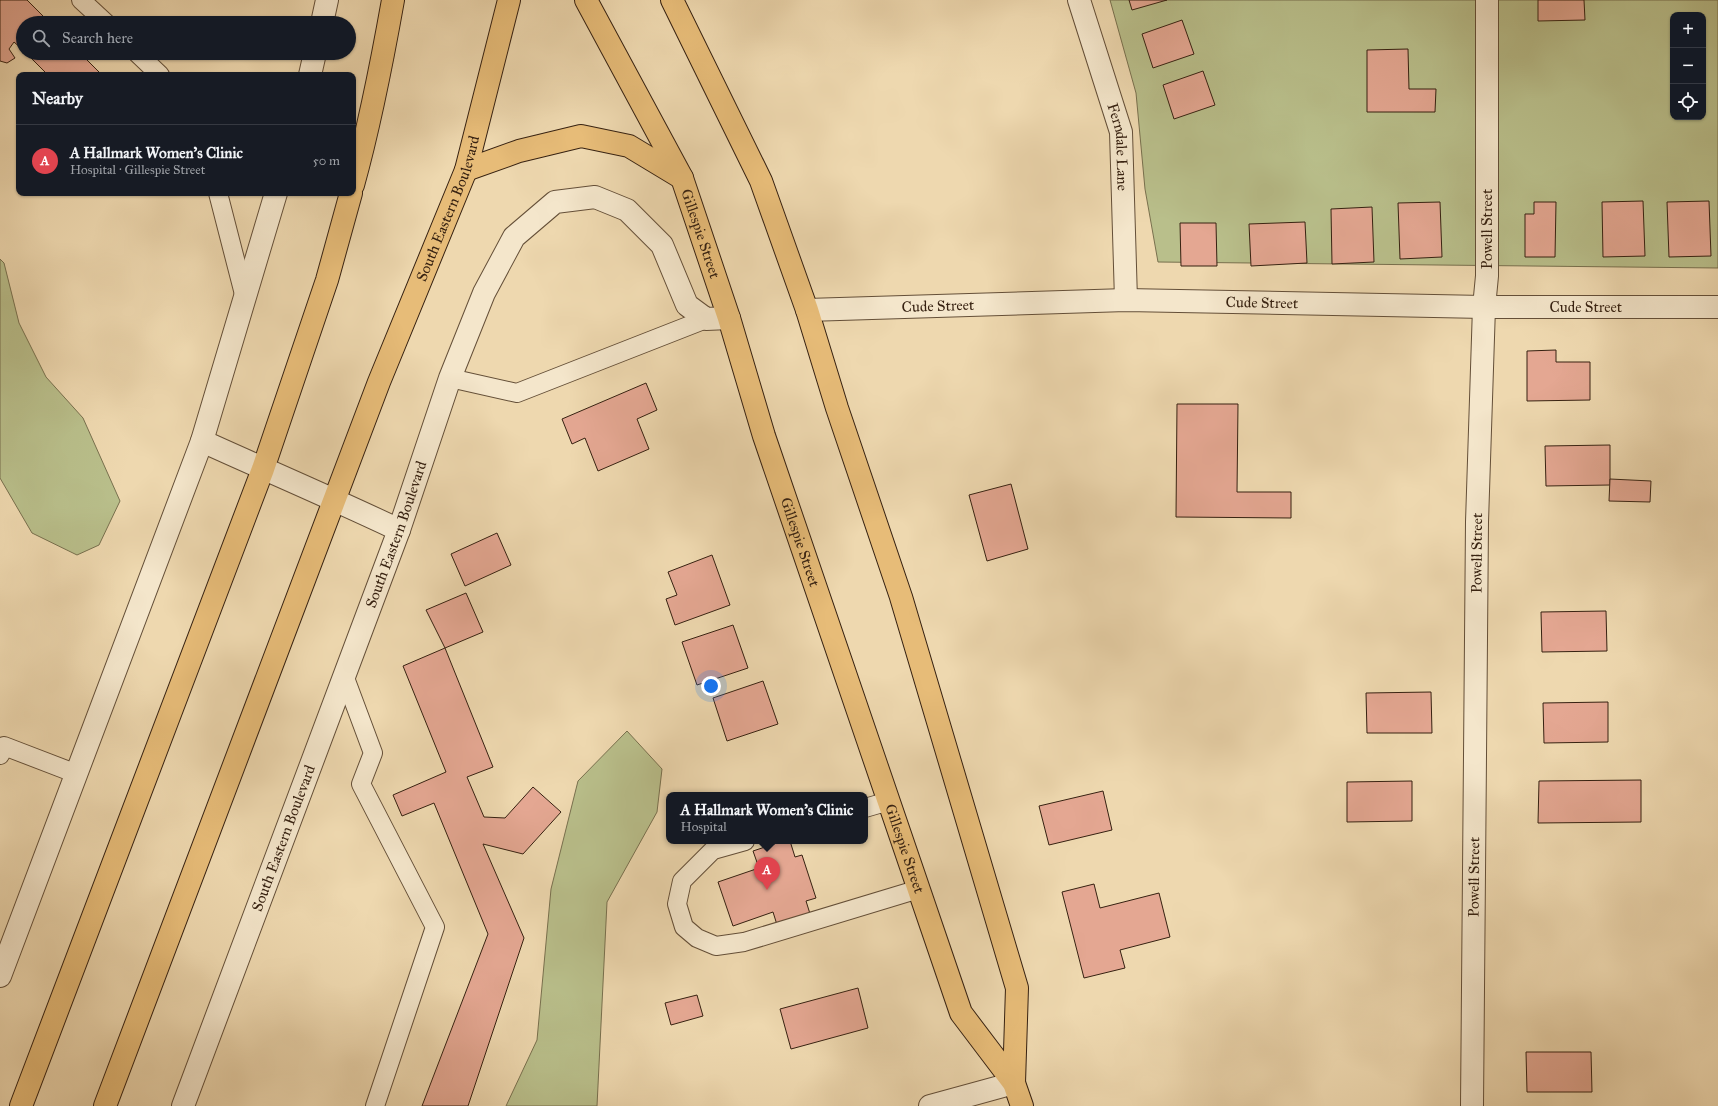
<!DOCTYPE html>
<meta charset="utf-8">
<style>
body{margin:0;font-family:"IM FELL Great Primer",serif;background:#20242c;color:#f1f3f6}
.controls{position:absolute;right:12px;top:12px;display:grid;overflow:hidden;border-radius:8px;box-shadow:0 1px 3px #0004}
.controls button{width:36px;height:36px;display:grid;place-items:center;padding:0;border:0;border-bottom:1px solid #363941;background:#171b24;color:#f1f3f6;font:20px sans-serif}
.you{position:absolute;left:711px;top:686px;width:14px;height:14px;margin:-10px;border:3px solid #fff;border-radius:50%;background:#1a73e8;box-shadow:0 0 0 6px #1a73e833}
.badge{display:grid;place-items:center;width:26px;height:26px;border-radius:50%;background:#c59692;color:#fff;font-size:13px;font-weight:700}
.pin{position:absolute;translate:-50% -33px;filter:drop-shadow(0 1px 2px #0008)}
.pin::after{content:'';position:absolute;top:21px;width:14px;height:12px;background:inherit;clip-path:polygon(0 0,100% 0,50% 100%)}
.popup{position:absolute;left:666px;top:792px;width:202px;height:52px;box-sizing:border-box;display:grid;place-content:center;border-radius:8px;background:#171b24;filter:drop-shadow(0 1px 3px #0005);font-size:13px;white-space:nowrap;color:#9ea1a6}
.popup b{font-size:15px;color:#f1f3f6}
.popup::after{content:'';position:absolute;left:50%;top:100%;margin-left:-8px;border:8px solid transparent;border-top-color:#171b24}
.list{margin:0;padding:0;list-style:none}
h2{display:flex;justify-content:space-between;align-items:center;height:52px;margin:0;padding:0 16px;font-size:17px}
h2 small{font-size:13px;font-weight:400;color:#9ea1a6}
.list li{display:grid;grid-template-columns:26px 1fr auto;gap:12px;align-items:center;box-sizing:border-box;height:72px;padding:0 16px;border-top:1px solid #363941}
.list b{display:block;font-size:15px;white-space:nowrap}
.list p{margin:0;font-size:13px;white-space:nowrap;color:#9ea1a6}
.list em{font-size:13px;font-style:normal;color:#9ea1a6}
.icon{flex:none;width:22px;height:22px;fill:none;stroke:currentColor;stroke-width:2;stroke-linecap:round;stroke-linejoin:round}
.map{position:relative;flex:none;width:1718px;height:1106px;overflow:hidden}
.search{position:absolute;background:#171b24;box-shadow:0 1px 3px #0004;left:16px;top:16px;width:340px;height:44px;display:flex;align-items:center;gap:10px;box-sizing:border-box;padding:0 14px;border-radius:22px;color:#9ea1a6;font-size:15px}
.panel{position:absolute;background:#171b24;box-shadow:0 1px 3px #0004;left:16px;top:72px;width:340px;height:124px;border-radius:8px}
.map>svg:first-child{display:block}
</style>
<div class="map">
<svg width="1718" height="1106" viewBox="0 0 1718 1106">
<rect width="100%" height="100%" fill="#eed8af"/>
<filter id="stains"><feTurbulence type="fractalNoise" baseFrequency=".005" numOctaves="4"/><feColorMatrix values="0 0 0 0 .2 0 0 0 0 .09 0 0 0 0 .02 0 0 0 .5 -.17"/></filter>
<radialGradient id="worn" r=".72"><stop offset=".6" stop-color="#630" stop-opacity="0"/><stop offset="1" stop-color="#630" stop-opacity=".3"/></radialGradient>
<g fill="#b9bf8b" stroke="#78704e" fill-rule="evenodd">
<path d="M1110,0H1718V268L1158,262L1145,189L1136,93ZM1673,15H1703V117H1673Z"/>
<polygon points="0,259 4,263 19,323 46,377 83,418 120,501 99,545 77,555 32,533 0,478"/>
<polygon points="627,731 662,769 657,812 607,902 597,1106 506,1106 537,1040 551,889 578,781"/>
</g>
<g fill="#e4a792" stroke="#362111">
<polygon points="0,0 27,0 50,23 23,23 23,50 14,42 9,49 15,58 7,63 0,61"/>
<polygon points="1129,0 1167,0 1132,10"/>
<polygon points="1538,0 1584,0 1585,20 1538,21"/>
<polygon points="1182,20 1194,54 1153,68 1142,34"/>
<polygon points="1408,49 1409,89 1436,89 1435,112 1367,112 1367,50"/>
<polygon points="26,53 80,53 102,75 48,75"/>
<polygon points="1203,71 1215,105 1174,119 1163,85"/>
<polygon points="1643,201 1645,256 1603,257 1602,202"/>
<polygon points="1709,201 1711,256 1669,257 1667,202"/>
<polygon points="1440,202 1442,257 1400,259 1398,203"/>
<polygon points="1534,202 1556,202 1555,257 1525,257 1525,214 1534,214"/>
<polygon points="1372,207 1374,262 1332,264 1331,209"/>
<polygon points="1305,222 1307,263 1251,266 1249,224"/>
<polygon points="1180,223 1216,223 1217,266 1181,266"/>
<polygon points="1556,350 1556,362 1590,362 1590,400 1527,401 1527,351"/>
<polygon points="646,383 657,410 637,419 649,449 598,471 585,438 572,444 562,419"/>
<polygon points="1177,404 1238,404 1237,492 1291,492 1291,518 1176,517"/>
<polygon points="1610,445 1610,485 1546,486 1545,446"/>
<polygon points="1610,479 1651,481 1650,502 1609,501"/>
<polygon points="1011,484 1028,549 987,561 969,495"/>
<polygon points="497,533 511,565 465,586 451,554"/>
<polygon points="712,555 730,605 675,625 666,599 677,595 668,572"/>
<polygon points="466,593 483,632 445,648 426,610"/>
<polygon points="1606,611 1607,651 1542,652 1541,612"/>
<polygon points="733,625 748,668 697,685 682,642"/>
<polygon points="445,648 493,767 467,777 484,817 505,818 533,787 561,812 523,854 483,844 524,938 468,1106 422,1106 488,934 434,803 402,816 393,795 446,772 403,666"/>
<polygon points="763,681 778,724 727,741 713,698"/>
<polygon points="1431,692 1432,733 1367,733 1366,693"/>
<polygon points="1608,702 1608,742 1544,743 1543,703"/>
<polygon points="1641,780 1641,822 1538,823 1539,781"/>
<polygon points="1412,781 1412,821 1347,822 1347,782"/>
<polygon points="1103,791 1112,830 1049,845 1039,806"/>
<polygon points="783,841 790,841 795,857 802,855 816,898 806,901 811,917 778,928 773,912 733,926 718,882 759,868 753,851"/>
<polygon points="1094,884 1100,908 1159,893 1170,937 1120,950 1125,968 1084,978 1062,892"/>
<polygon points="858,988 868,1028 791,1049 780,1009"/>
<polygon points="697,995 703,1016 671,1025 665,1003"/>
<polygon points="1526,1052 1591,1052 1592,1092 1527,1092"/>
</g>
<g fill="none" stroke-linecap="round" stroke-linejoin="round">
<defs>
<g id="lane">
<polyline points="81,0 106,23"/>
<polyline points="137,53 160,75"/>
<polyline points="218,193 245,298"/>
<polyline points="450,378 517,393 706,319"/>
<polyline points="345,678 373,753 361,784 435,927 375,1106"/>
<polyline points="0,755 4,746 77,774"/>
<polyline points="865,808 889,801"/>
<polyline points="745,841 713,850 682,881 677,904 684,927 697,938 716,946 744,942 919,889"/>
</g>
<g id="street">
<path id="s1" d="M1079,0L1121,132L1126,300"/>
<polyline points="322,23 327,0"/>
<polyline points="310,75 315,53"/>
<path id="s2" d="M807,310L1126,300L1484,307H1718"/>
<path d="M202,441C268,471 334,499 399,530"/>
<polyline points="0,976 202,441 276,193"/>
<path id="s3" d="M183,1106L399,530L450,378L484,293L514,237L555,202L595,197L627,210L662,245L687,305L706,319L729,318"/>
<polyline points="930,1106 1014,1083"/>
<path id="s4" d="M1472,1106L1477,522L1484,307L1487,276V0"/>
</g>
<g id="primary">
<path id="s5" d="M586,0L682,178L729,318L764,436L961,1013L1014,1083L1022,1106"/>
<polyline points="672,0 761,181 807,310 837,408 901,597 1017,988 1014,1083"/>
</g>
<g id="highway">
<polyline points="466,170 519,151 581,136 629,146 682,178"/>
<path d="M353,185C370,124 382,62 393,0"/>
<polyline points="21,1106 263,469 327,280 351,193"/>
<path id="s6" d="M105,1106L379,382L466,170L509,0"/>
</g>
</defs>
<use href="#lane" stroke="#644f38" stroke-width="20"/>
<use href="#street" stroke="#644f38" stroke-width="24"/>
<use href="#primary" stroke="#362111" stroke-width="24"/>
<use href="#highway" stroke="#362111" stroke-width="24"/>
<use href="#lane" stroke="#f4e6cb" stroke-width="18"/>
<use href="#street" stroke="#f4e6cb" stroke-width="22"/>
<use href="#primary" stroke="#e7bc78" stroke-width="22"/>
<use href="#highway" stroke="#e7bc78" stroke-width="22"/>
</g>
<g text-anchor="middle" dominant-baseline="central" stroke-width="4" stroke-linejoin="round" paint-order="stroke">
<g font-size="15" fill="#362111" stroke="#f4e6cb">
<text stroke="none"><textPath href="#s1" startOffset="153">Ferndale Lane</textPath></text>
<text stroke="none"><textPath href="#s6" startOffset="961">South Eastern Boulevard</textPath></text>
<text transform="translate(1487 229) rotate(-90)">Powell Street</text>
<text stroke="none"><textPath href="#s5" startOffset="261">Gillespie Street</textPath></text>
<text stroke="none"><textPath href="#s2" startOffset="455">Cude Street</textPath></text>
<text stroke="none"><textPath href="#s2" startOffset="131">Cude Street</textPath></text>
<text stroke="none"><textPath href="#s2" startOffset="779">Cude Street</textPath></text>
<text stroke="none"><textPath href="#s3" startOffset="610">South Eastern Boulevard</textPath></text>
<text stroke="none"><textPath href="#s5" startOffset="585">Gillespie Street</textPath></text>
<text stroke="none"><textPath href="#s4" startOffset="553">Powell Street</textPath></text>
<text stroke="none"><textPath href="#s3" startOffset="286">South Eastern Boulevard</textPath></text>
<text stroke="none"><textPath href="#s5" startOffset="909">Gillespie Street</textPath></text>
<text stroke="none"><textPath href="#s4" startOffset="229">Powell Street</textPath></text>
</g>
</g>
<rect width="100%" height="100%" filter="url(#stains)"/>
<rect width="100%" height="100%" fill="url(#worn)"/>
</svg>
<div class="controls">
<button>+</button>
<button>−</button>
<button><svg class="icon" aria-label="locate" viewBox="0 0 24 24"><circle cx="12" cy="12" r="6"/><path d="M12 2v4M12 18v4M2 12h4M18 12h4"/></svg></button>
</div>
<div class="you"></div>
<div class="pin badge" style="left:767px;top:890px;background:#e0444e">A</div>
<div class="popup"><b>A Hallmark Women's Clinic</b>Hospital</div>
<div class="search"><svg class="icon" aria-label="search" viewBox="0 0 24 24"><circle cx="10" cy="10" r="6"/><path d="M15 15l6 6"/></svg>Search here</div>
<section class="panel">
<h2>Nearby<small></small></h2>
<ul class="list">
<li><span class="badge" style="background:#e0444e">A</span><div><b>A Hallmark Women's Clinic</b><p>Hospital · Gillespie Street</p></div><em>50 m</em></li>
</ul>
</section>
</div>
